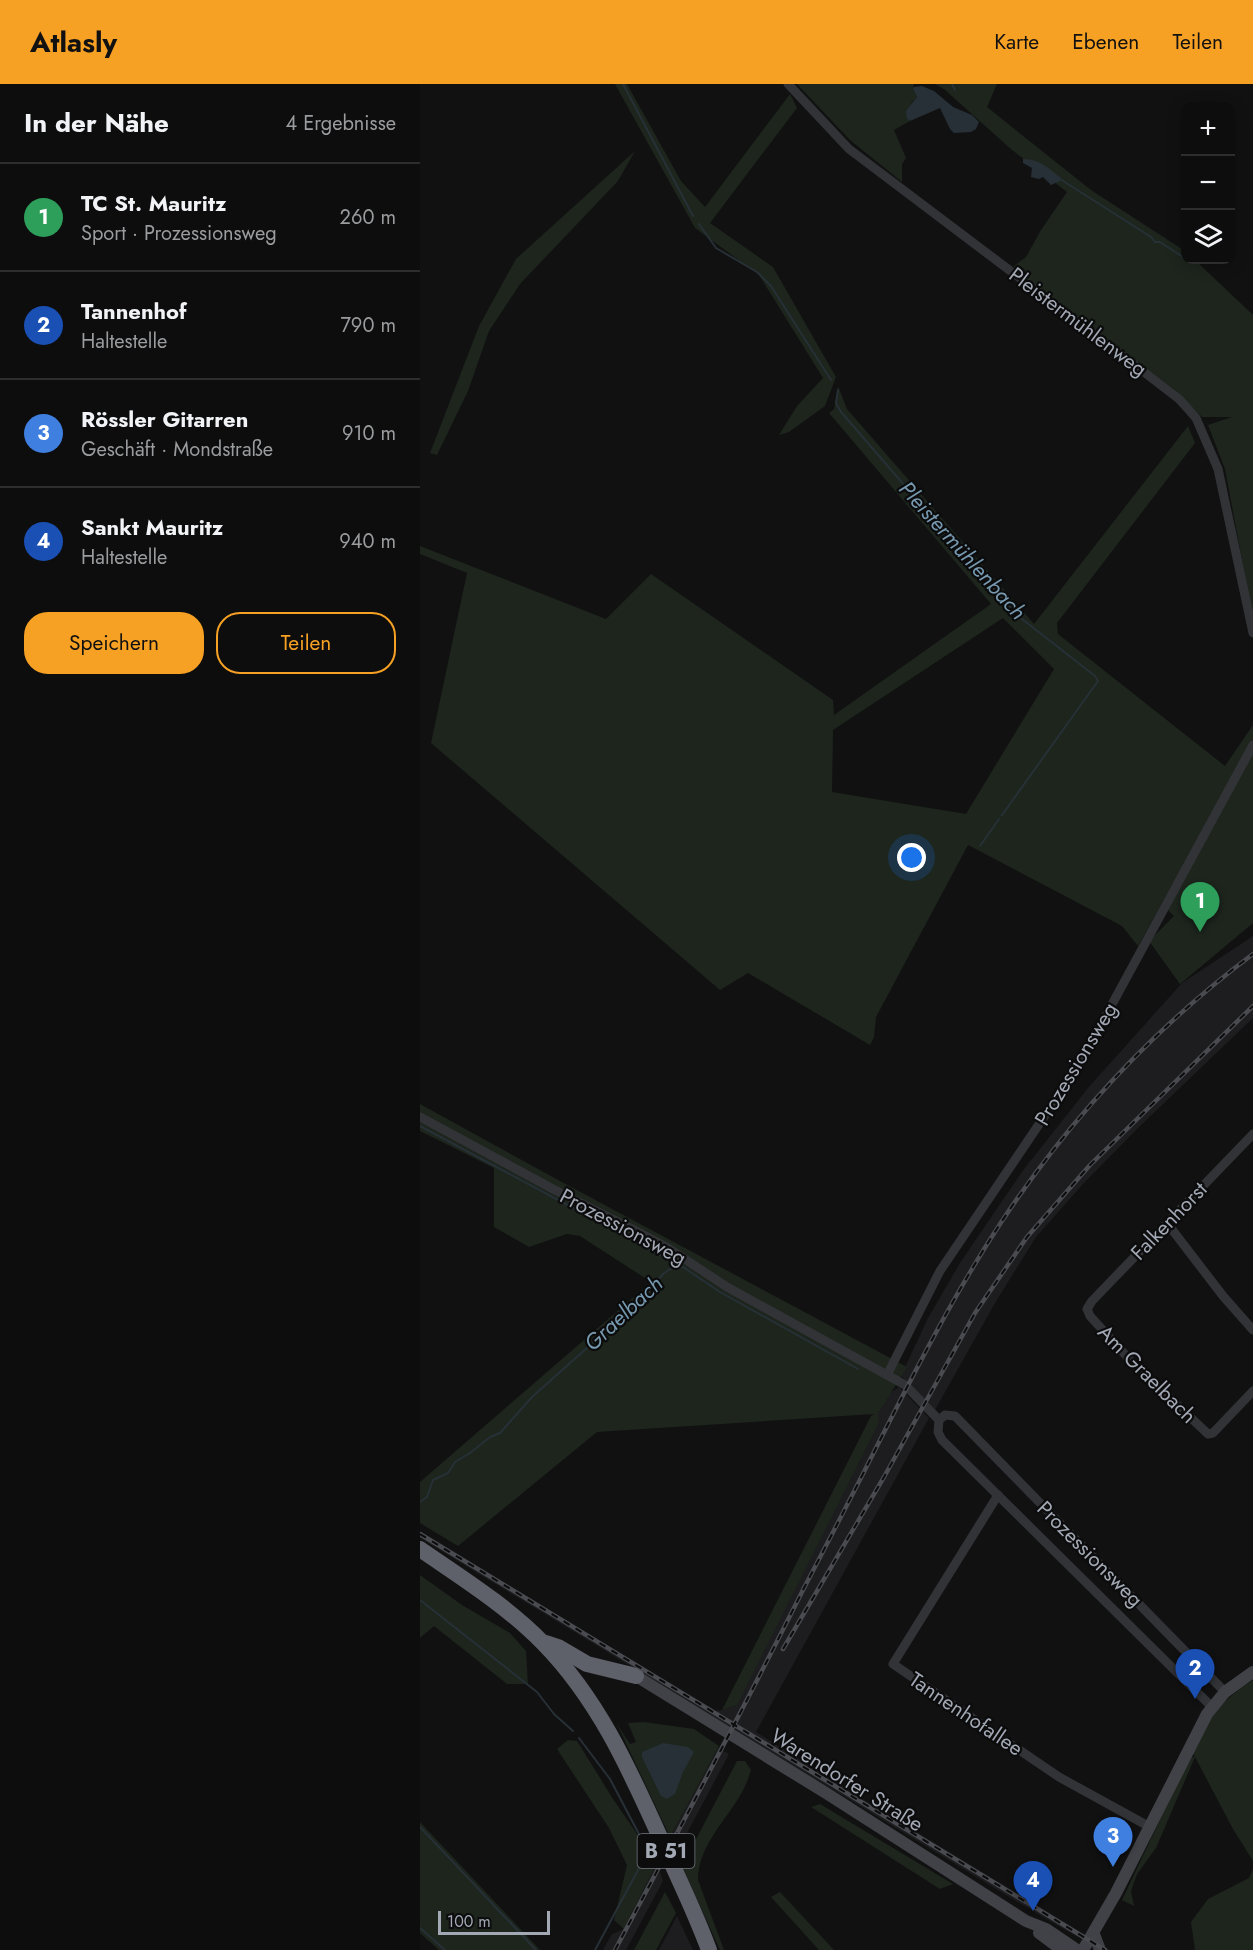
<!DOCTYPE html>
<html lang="de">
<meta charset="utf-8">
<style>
body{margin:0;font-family:Jost,sans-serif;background:#1b1b1c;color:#f1f3f6}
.controls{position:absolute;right:18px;top:18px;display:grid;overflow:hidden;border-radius:12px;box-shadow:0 3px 15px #0003}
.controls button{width:54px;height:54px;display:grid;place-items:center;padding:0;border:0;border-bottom:2px solid #2d2d2e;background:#0d0d0e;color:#f1f3f6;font:30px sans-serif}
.scale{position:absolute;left:18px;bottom:15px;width:112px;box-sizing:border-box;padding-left:6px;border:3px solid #a2a8b4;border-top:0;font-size:16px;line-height:21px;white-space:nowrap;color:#a2a8b4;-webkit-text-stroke:4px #0c0c0d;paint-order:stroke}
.you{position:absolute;left:492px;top:774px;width:21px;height:21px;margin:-15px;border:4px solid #fff;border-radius:50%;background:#1a73e8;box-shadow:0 0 0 9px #1a73e833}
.badge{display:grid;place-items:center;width:39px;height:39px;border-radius:50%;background:#f7a124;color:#fff;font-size:20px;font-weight:700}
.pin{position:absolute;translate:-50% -50px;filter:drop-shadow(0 2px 3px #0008)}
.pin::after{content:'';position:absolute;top:32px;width:21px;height:18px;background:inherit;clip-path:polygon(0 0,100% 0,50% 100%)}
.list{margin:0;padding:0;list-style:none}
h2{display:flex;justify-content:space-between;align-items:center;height:78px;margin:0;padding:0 24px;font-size:26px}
h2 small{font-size:20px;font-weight:400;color:#9a9c9e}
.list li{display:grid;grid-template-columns:39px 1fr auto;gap:18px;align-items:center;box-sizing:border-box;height:108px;padding:0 24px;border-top:2px solid #2d2d2e}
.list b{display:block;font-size:22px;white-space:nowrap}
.list p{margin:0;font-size:20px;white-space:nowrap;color:#9a9c9e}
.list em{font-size:20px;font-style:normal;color:#9a9c9e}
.actions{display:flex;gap:12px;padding:18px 24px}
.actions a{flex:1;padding:14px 0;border:2px solid #f7a124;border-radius:24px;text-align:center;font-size:21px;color:#f7a124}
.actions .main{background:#f7a124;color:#111}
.icon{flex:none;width:33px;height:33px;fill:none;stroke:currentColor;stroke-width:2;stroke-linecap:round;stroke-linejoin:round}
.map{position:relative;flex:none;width:833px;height:1866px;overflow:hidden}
header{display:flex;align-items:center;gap:36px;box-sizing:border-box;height:84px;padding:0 30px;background:#f7a124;color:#111}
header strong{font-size:28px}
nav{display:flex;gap:33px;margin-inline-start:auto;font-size:21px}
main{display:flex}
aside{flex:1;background:#0d0d0e}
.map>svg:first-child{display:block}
</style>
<header>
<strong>Atlasly</strong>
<nav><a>Karte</a><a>Ebenen</a><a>Teilen</a></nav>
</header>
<main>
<aside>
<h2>In der Nähe<small>4 Ergebnisse</small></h2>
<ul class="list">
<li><span class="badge" style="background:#2e9e5b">1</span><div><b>TC St. Mauritz</b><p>Sport · Prozessionsweg</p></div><em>260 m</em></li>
<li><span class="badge" style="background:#1a4fb4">2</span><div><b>Tannenhof</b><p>Haltestelle</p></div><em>790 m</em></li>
<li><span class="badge" style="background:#3f7fe0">3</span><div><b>Rössler Gitarren</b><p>Geschäft · Mondstraße</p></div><em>910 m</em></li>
<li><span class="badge" style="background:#1a4fb4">4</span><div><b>Sankt Mauritz</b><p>Haltestelle</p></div><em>940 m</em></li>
</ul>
<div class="actions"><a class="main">Speichern</a><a>Teilen</a></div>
</aside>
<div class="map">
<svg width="833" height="1866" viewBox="0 0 833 1866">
<rect width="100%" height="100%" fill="#111112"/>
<g fill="#1d1d1f">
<polygon points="833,852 833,934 717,1045 664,1099 616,1153 575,1219 515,1326 481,1292 508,1234 540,1179 601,1089 668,1004 762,899"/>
<polygon points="479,1303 509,1334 336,1648 447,1718 690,1866 680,1866 606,1823 0,1454 0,1447 295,1627 302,1626 316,1621 459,1339 458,1330 470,1309"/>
<polygon points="298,1664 309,1670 258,1766 250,1753"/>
<polygon points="237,1779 243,1797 206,1866 183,1866 192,1850 204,1845"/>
<polygon points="257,1832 273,1866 239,1866"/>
</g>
<g fill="#1d251d" fill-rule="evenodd">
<polygon points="195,0 207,0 261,97 285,123 370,10 377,24 290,139 353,183 416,293 405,322 369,348 359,351 377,322 403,294 339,191 275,144"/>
<polygon points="377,0 494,0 493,5 497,13 491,20 487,35 490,37 474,46 486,74 482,80 482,98 430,56"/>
<polygon points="515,0 577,0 567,23 671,106 765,167 766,176 775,176 833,231 833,535 805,385 788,341 812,333 782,333 756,307 595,186 594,182 606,173 621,146 647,108 592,66 524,5"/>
<polygon points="215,67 198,97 100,200 69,247 48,307 17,371 10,369 59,242 96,175"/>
<path d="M418,302L427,325L614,540L768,342L775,359L637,539L638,550L805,682L833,641V656L718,862L702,842L548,761L456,933L454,953L450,961L328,889L300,906L11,659L47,489L0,470V462L186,535L231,490L413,616L414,631L571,520L409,329L414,325ZM583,534L634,585L546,730L412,708L413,646Z"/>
<polygon points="833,665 833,839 760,900 729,857 754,832 747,825"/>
<polygon points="0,1020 140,1097 487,1283 458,1330 459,1339 317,1621 302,1626 451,1332 454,1330 177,1348 38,1462 0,1439 0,1398 231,1198 160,1152 147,1150 109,1163 74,1143 74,1084 0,1047"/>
<polygon points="0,1491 42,1521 90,1549 106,1567 108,1600 87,1600 14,1542 0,1554"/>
<path d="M833,1596V1777L813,1745L775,1673L736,1764L717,1790L711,1807L714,1822L702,1816L769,1675L775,1672L771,1669C789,1634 799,1618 833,1596Z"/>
<polygon points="224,1638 274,1645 299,1662 250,1753 197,1640 210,1660 216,1658 208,1639"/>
<polygon points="148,1656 157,1657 193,1715 237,1779 204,1845 194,1836 207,1781 189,1744 137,1665"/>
<path d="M317,1677H325L331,1686C329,1693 326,1701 322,1708C307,1736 278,1761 278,1796L304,1866H300L262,1782Z"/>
<polygon points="400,1720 533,1800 520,1805 391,1723"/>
<polygon points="0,1738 120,1866 19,1866 0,1849"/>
<polygon points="833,1785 833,1866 775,1866 771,1838 788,1815 829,1794"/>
<polygon points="245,1808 256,1829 236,1866 214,1866"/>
<polygon points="360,1808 414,1866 399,1866 351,1813"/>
</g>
<g fill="#273036">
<polygon points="502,2 514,7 533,23 552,31 559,38 556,45 551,48 534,49 530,45 520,24 490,37 487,35 486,27 497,13 493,5 494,3"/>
<path d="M603,75C618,74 630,85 641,94L640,97L631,101L623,93L619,95L611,93L612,84L603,79Z"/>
<polygon points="243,1659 268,1663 274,1668 263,1688 255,1710 247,1715 241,1712 222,1673 222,1668"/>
</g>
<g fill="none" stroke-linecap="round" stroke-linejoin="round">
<g stroke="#273036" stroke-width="2">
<polyline points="203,0 273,132"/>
<polyline points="532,0 535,6"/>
<polyline points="640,95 731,153 735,158 740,158 766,175"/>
<polyline points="279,140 296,164 337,188 351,202 411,296"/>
<polyline points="418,306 416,319 421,328 587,520 602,535 675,592 678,597 582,731"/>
<polyline points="560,762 579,735"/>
<polyline points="0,1042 263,1183 300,1208 438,1285"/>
<polyline points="0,1418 7,1413 13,1396 28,1389 35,1378 50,1369 70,1353 80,1349 112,1313 224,1213 243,1190 250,1185 263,1183"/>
<polyline points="0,1516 117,1608 134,1630 153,1647"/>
<polyline points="159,1654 190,1695 230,1771"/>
<polyline points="0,1743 116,1866"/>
<polyline points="0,1844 25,1866"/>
<polyline points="175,1866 231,1762"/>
</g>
<g stroke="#323337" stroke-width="9">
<polyline points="368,0 429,65 707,275 759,315 769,326 776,334 798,385 833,549"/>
<polyline points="0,1033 133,1105 218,1148 248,1164 307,1203 467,1291 485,1301 519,1336"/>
<polyline points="833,1050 672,1217 667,1225 670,1232 710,1276 788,1350 793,1349 833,1307"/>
<polyline points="747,1139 803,1212 833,1246"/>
<polyline points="467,1291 520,1187 659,981 833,661"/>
<polyline points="519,1336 525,1331 535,1332 805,1608"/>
<polyline points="519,1336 518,1348 522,1356 792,1623"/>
<polyline points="578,1411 473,1580 639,1693 730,1743"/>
</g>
<g stroke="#404247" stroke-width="12">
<polyline points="216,1592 406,1709 606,1837 626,1845 657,1866"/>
<polyline points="619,1849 642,1866"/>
<polyline points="674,1850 680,1866"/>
<polyline points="663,1866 696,1809 787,1630 805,1608 833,1588"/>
</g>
<g stroke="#5e6169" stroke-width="16">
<path d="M0,1465C42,1494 87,1522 123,1559C180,1617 211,1689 244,1762C259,1796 276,1830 289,1866"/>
<polyline points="126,1559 138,1563 167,1580 216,1592"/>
</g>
<defs>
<g id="rail">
<polyline points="0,1450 685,1866"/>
<polyline points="363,1565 464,1393 555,1229 607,1153 670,1081 833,922"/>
<path d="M195,1866C259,1746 323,1626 384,1504C408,1458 432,1412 455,1366C494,1289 533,1212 580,1140C648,1037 734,944 833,870"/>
</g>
</defs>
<use href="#rail" stroke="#494b50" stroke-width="4.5"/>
<use href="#rail" stroke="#0c0c0d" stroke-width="2" stroke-dasharray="7" stroke-linecap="butt"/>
</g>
<g text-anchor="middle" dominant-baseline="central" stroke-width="4.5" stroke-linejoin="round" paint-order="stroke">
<rect fill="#0c0c0d" stroke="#757982" stroke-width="1.5" x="217.5" y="1750" width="57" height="34" rx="4.5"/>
<g font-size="20" font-weight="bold" fill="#a2a8b4">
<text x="246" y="1767">B 51</text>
</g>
<g font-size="21" fill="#a2a8b4" stroke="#0c0c0d">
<text transform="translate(658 238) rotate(37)">Pleistermühlenweg</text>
<text transform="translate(656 980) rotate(-59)">Prozessionsweg</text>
<text transform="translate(749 1137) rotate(-46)">Falkenhorst</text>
<text transform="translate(203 1143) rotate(28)">Prozessionsweg</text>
<text transform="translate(727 1290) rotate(45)">Am Graelbach</text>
<text transform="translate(670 1470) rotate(45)">Prozessionsweg</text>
<text transform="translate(546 1630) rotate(34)">Tannenhofallee</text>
<text transform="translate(427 1696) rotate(32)">Warendorfer Straße</text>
</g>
<g font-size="22" font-style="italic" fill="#7799b0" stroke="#0c0c0d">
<text transform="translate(543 466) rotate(48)">Pleistermühlenbach</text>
<text transform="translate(203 1229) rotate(-43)">Graelbach</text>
</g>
</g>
</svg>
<div class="controls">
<button>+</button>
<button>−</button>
<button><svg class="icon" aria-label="layers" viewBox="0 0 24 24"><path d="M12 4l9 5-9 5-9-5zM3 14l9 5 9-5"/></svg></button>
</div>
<div class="scale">100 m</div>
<div class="you"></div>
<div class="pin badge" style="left:780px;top:848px;background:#2e9e5b">1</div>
<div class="pin badge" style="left:775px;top:1615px;background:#1a4fb4">2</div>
<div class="pin badge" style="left:693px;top:1783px;background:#3f7fe0">3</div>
<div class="pin badge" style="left:613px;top:1827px;background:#1a4fb4">4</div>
</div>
</main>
